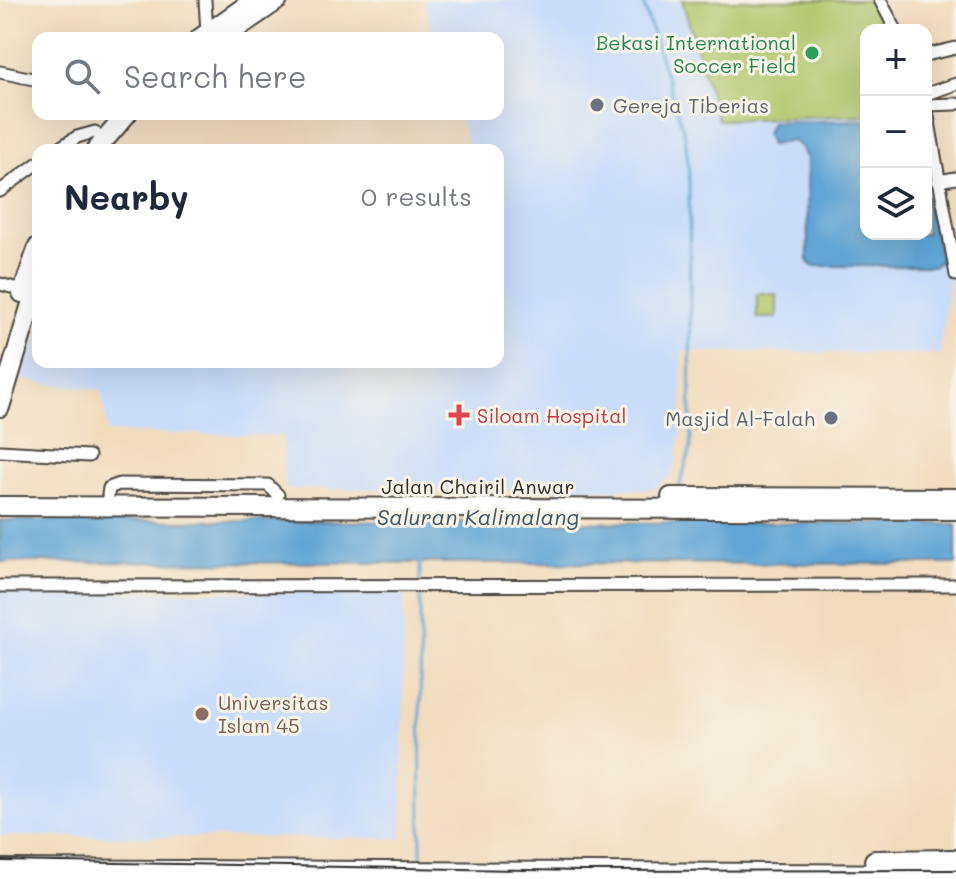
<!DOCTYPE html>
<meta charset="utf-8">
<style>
body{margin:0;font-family:Mali,sans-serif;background:#f2f2f3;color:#1f2937}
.controls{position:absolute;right:24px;top:24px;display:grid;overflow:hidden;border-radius:16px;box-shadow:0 8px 32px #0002}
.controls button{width:72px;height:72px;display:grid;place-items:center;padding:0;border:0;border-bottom:2px solid #e0e1e3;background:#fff;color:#1f2937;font:40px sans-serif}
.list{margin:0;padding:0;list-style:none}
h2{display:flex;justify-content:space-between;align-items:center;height:104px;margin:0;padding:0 32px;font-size:34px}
h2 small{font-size:26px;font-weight:400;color:#747a83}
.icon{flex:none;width:44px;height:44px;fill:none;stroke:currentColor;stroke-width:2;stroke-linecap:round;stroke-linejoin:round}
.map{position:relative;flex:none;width:956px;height:879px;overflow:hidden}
.search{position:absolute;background:#fff;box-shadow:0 8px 32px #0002;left:32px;top:32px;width:472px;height:88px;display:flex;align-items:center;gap:20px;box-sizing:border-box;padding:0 28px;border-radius:16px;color:#747a83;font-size:30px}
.panel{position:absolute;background:#fff;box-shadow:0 8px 32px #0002;left:32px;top:144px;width:472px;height:224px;border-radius:16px}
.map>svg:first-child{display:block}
</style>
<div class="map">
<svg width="956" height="879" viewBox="0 0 956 879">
<rect width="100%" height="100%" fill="#f7f3e8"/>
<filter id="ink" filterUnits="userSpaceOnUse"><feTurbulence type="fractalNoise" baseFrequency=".0125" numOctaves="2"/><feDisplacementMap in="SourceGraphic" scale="16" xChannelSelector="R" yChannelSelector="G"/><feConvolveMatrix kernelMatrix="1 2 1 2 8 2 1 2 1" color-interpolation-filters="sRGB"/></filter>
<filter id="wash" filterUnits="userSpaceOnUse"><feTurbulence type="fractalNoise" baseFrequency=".006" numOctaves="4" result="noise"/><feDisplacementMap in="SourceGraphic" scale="32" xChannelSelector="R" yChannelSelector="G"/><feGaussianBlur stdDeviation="1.8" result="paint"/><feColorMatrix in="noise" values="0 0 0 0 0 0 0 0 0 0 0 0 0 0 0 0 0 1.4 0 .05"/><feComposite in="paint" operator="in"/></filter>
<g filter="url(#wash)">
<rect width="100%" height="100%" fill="#f1dbbd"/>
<g fill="#c9dcf9">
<polygon points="423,0 868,0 883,30 866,30 866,234 926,234 926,148 950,270 940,354 682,351 682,431 673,473 656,489 285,489 284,436 108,432 102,390 21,380 38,326 38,362 498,362 498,150 117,150 468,146 459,114 498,114 498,38 435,38"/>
<polygon points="0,591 405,593 402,838 0,836"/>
</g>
<g fill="#b0c66b" stroke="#6e784b" stroke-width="2">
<polygon points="868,0 883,30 866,30 866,115 718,120 682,0"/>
<rect x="757" y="294" width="20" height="24"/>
</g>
<g fill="#60a5d5" stroke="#466880" stroke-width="2">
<polygon points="866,120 866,234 926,234 926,194 941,261 934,266 812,266 808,261 807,159 801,147 792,141 770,145 766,133 771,122"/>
<polygon points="0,520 956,524 956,564 0,562"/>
</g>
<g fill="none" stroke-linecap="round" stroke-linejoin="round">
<g stroke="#60a5d5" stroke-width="3">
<polyline points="642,0 685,136 689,171 691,447 678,491"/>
<polyline points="420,559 420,583"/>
<polyline points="420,591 421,863"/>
</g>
</g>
</g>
<g filter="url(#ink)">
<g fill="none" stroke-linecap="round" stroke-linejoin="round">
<defs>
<g id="minor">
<polyline points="205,0 207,33"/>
<polyline points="880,0 896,30"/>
<polyline points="926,55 956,48"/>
<polyline points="0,72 38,80"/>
<polyline points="926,94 956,84"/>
<polyline points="926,105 956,275"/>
<polyline points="926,105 956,104"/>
<polyline points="56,150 77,137 95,132"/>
<polyline points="938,181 956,178"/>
<polyline points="0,191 38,163"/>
<polyline points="0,284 29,292"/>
<polyline points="0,451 89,456"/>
<polyline points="108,495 109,488 119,484 268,485 278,495"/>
<polyline points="0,586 956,585"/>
</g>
<g id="primary">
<polyline points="671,497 956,498"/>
<polyline points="0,506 956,510"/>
</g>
<g id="trunk">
<polyline points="200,38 254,0"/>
<polyline points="223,38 278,0"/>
<polyline points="96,150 127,114"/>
<polyline points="22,293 38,247"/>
<polyline points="0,407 38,281"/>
</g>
<g id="motorway">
<polyline points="875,861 956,860"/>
<polyline points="0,870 956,875"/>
</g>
</defs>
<use href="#minor" stroke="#494541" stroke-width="15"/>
<use href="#primary" stroke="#494541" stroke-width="22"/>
<use href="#trunk" stroke="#494541" stroke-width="22"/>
<use href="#motorway" stroke="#494541" stroke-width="24"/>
<use href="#minor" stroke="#fff" stroke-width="11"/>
<use href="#primary" stroke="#fff" stroke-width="18"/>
<use href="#trunk" stroke="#fff" stroke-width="18"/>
<use href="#motorway" stroke="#fff" stroke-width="20"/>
<polyline stroke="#2b2b2b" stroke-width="2" points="0,861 583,871 956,870"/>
</g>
</g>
<circle fill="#2e9e5b" stroke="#f7f3e8" stroke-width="3" cx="812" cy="53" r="8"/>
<g fill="#6b7280" stroke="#f7f3e8" stroke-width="3">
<circle cx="597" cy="105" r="8"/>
<circle cx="831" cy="418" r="8"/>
</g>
<path fill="#e0444e" stroke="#f7f3e8" stroke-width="3" d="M455 403h8v8h8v8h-8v8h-8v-8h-8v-8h8z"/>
<circle fill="#8d6e63" stroke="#f7f3e8" stroke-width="3" cx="202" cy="714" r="8"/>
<g text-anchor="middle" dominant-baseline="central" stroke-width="6" stroke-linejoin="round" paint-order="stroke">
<g font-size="20" fill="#27864d" stroke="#f7f3e8" text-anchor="end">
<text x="796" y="42">Bekasi International<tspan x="796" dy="23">Soccer Field</tspan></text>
</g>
<g font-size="20" fill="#5b616d" stroke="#f7f3e8" text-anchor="start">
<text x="613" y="105">Gereja Tiberias</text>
<text x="815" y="418" text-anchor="end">Masjid Al-Falah</text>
</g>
<g font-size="20" fill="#be3a42" stroke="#f7f3e8" text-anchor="start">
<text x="477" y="415">Siloam Hospital</text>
</g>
<g font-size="20" fill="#2b2b2b" stroke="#f7f3e8">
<text x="478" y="486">Jalan Chairil Anwar</text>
</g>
<g font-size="20" fill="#785e54" stroke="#f7f3e8" text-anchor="start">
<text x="218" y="702">Universitas<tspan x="218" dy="23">Islam 45</tspan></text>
</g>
<g font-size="22" font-style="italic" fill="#3e5666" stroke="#f7f3e8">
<text x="478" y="516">Saluran Kalimalang</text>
</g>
</g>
</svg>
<div class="controls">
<button>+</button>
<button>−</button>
<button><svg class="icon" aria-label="layers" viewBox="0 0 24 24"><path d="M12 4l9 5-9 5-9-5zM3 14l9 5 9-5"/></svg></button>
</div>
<div class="search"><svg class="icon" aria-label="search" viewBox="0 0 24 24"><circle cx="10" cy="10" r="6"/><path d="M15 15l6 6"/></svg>Search here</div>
<section class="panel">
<h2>Nearby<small>0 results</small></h2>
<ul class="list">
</ul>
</section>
</div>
